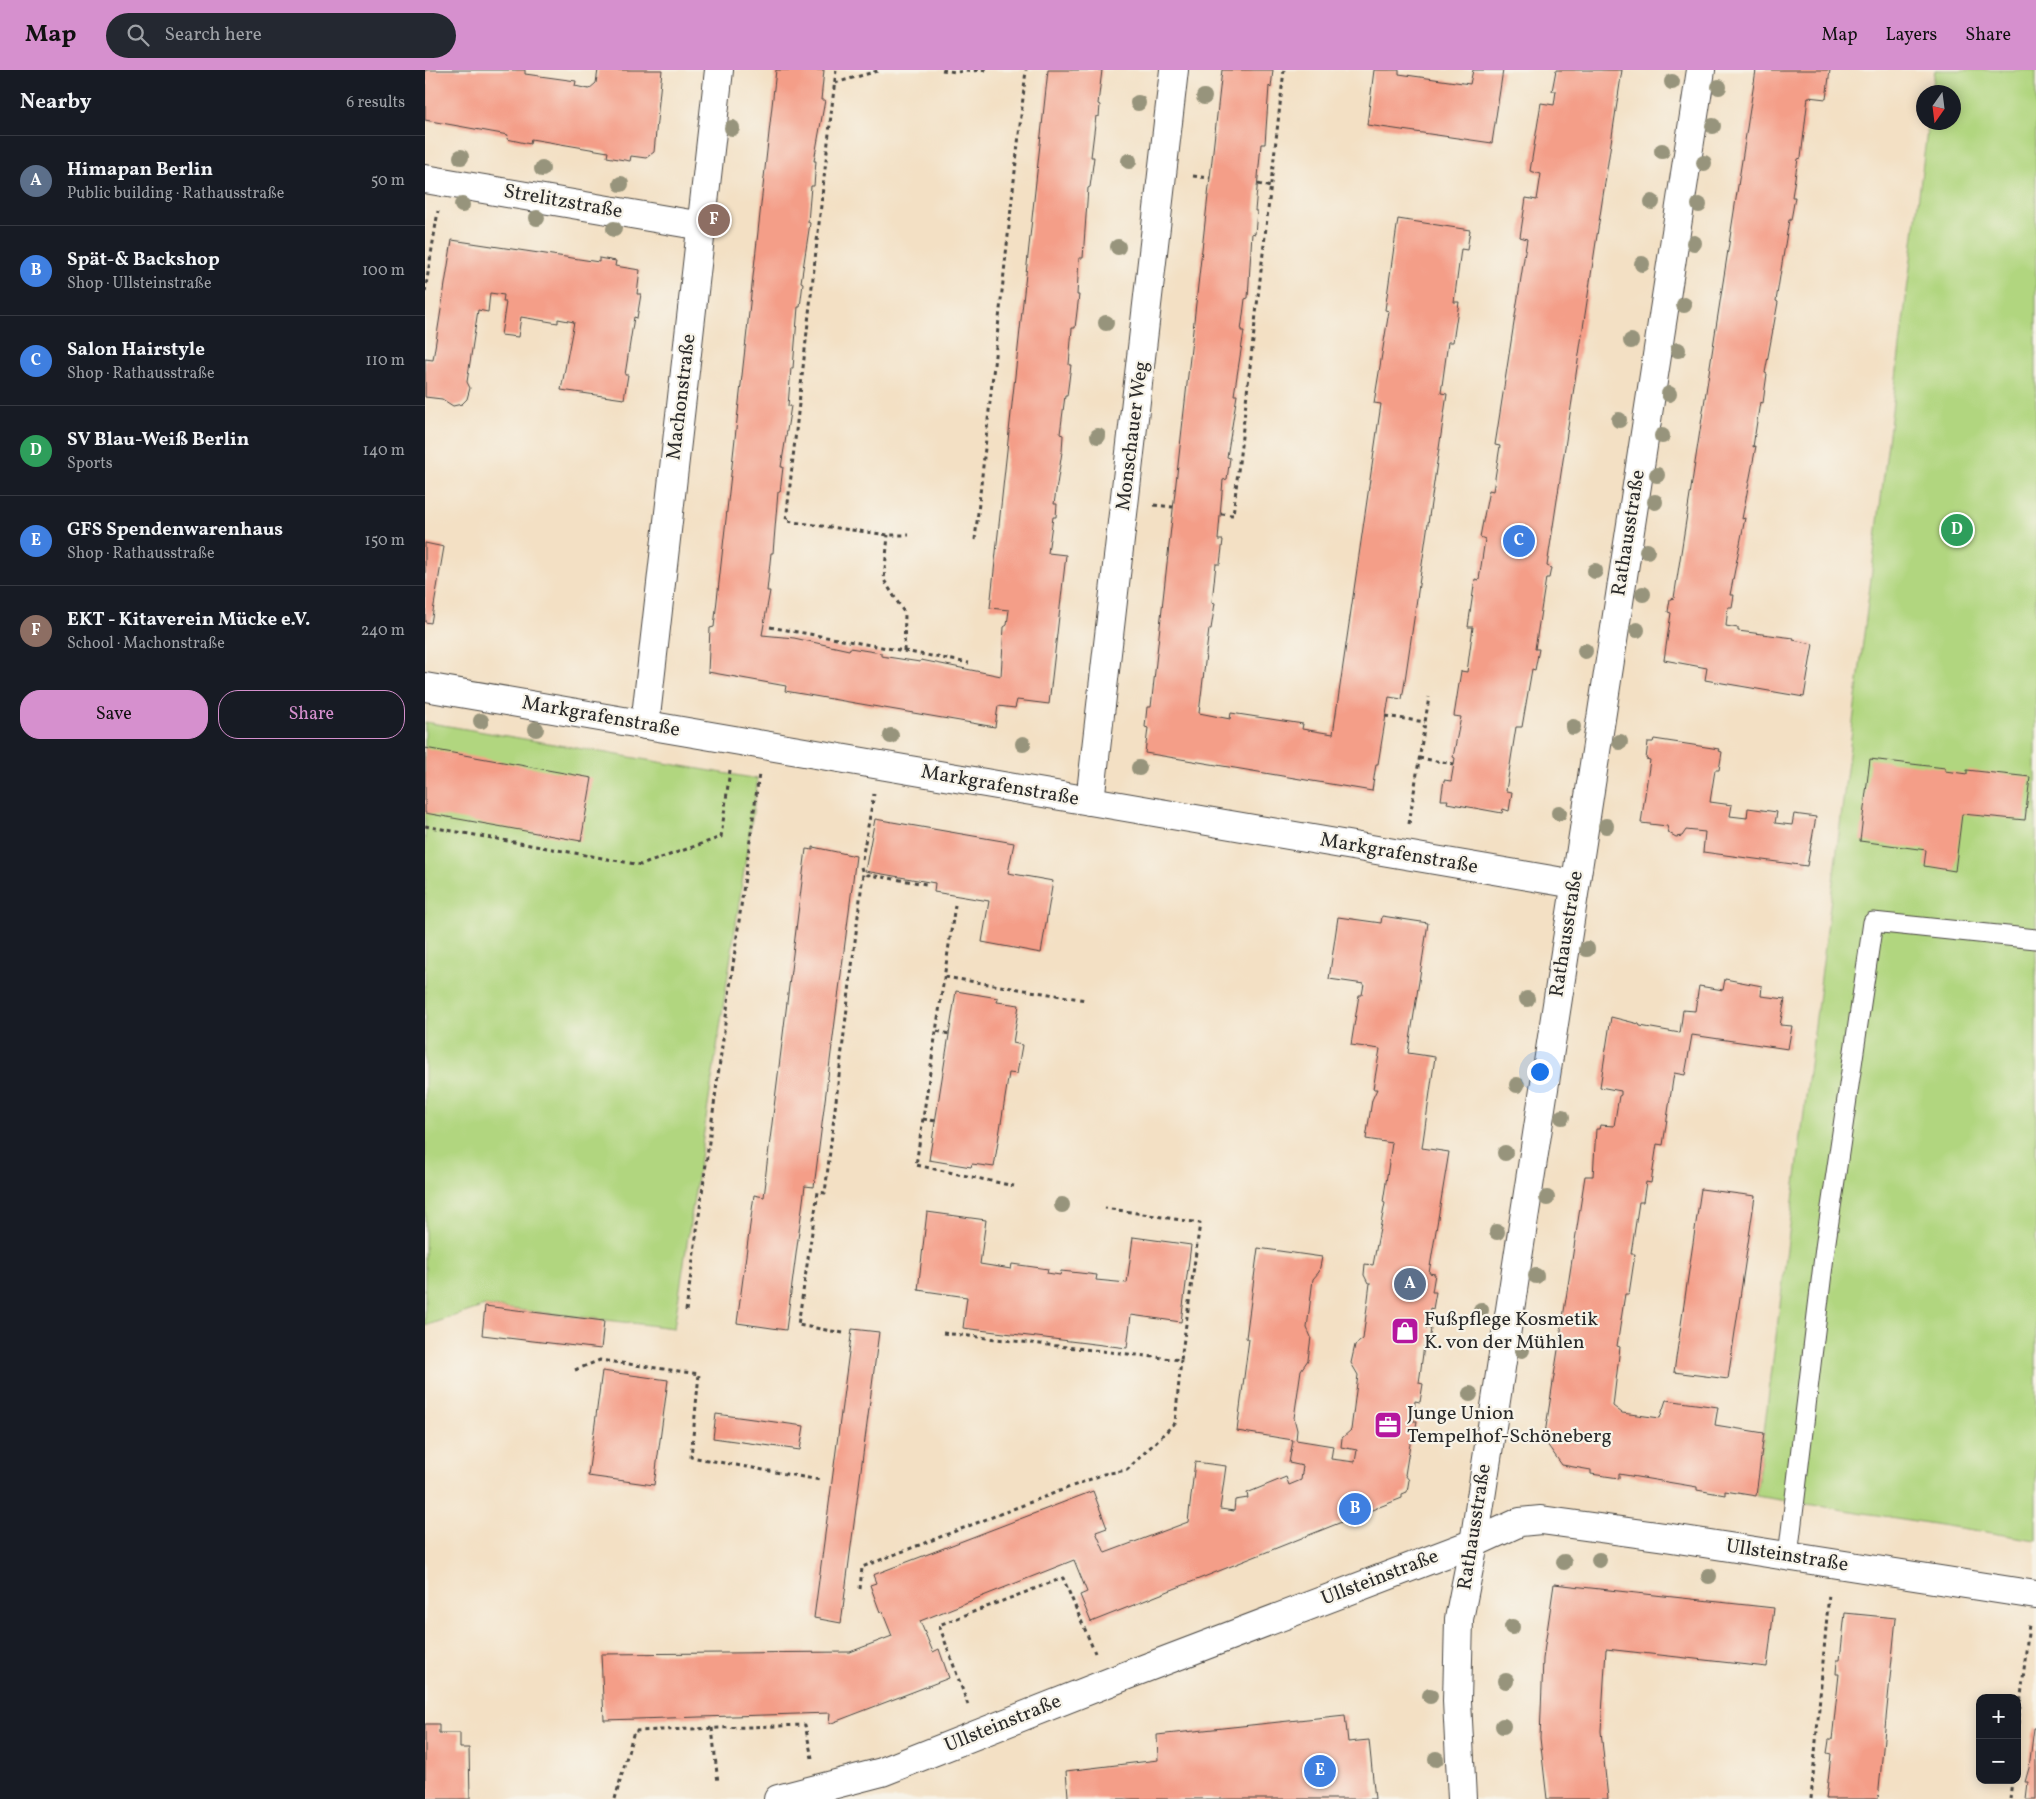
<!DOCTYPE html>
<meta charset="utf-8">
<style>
body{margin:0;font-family:Vollkorn,serif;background:#242831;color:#f1f3f6}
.controls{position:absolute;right:15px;bottom:15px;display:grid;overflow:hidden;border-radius:10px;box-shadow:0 2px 12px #0003}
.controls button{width:45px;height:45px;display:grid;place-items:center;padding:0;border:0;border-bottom:1px solid #363941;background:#171b24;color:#f1f3f6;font:25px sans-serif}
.compass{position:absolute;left:1491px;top:15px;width:45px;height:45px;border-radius:50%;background:#171b24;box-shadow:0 2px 12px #0003;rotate:194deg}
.you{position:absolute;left:1114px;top:1001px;width:18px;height:18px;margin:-12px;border:4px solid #fff;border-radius:50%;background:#1a73e8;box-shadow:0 0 0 8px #1a73e833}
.badge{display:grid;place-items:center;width:32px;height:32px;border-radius:50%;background:#d690ce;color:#fff;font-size:16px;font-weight:700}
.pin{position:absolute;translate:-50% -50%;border:2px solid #fff;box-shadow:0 1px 5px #0006}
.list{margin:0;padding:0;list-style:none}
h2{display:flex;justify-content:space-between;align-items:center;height:65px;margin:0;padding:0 20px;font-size:21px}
h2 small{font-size:16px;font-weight:400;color:#9ea1a6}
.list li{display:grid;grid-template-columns:32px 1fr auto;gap:15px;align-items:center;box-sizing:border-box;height:90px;padding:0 20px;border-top:1px solid #363941}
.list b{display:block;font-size:19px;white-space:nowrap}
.list p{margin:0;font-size:16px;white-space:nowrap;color:#9ea1a6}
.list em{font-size:16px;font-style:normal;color:#9ea1a6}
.actions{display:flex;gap:10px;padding:15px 20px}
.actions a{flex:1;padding:11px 0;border:1px solid #d690ce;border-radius:20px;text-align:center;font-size:18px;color:#d690ce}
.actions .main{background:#d690ce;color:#111}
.icon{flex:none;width:28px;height:28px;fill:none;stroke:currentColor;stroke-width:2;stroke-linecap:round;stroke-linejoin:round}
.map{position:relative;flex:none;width:1611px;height:1729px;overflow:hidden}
header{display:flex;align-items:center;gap:30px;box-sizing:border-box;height:70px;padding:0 25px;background:#d690ce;color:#111}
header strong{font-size:24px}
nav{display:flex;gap:28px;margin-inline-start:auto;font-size:18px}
.search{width:350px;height:45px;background:#242831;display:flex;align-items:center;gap:12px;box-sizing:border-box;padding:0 18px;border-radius:28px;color:#9ea1a6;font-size:19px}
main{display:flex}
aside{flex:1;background:#171b24}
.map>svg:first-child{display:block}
</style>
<header>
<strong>Map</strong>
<div class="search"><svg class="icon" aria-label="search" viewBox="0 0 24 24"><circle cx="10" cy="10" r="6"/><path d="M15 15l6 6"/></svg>Search here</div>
<nav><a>Map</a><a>Layers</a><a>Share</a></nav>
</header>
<main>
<aside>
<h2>Nearby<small>6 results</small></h2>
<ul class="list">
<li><span class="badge" style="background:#5c6f8a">A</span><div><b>Himapan Berlin</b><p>Public building · Rathausstraße</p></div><em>50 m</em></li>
<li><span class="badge" style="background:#3f7fe0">B</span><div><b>Spät-&amp; Backshop</b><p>Shop · Ullsteinstraße</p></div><em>100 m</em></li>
<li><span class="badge" style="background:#3f7fe0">C</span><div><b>Salon Hairstyle</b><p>Shop · Rathausstraße</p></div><em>110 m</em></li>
<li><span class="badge" style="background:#2e9e5b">D</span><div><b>SV Blau-Weiß Berlin</b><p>Sports</p></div><em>140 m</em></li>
<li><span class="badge" style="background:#3f7fe0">E</span><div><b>GFS Spendenwarenhaus</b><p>Shop · Rathausstraße</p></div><em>150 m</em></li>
<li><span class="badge" style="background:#8d6e63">F</span><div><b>EKT - Kitaverein Mücke e.V.</b><p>School · Machonstraße</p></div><em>240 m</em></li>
</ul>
<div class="actions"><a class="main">Save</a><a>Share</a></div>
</aside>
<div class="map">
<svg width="1611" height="1729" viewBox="0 0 1611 1729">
<rect width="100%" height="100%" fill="#f7f3e8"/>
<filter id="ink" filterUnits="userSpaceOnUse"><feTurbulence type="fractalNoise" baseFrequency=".02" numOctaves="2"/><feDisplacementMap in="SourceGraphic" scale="10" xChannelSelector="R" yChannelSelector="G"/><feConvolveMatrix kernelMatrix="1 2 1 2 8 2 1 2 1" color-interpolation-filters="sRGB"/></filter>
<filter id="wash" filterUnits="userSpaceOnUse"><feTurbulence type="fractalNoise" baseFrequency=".0096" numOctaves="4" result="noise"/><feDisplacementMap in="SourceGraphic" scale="20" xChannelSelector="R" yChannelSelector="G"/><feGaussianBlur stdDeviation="1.12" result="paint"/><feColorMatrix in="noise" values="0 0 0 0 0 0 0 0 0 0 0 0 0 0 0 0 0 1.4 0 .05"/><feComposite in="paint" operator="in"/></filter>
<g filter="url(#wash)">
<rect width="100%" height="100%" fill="#f3e0c4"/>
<g fill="#b1d67f" stroke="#6e8055">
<polygon points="1510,0 1611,0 1611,1470 1331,1426 1503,53 1528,52 1528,22 1507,22"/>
<polygon points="0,652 333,709 249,1258 60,1236 0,1256"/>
</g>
<g id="blocks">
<g fill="#f49e88">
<polygon points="0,0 100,0 100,4 151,11 150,16 164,19 171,13 173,0 237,0 229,82 221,88 206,86 205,91 182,87 183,82 106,69 105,74 82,69 83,65 0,50"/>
<polygon points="351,0 399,0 396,30 400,30 389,91 391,91 389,116 386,116 383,152 385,153 376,212 378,213 375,237 373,237 368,298 366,298 363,336 366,336 356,397 358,397 355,422 353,422 348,483 346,483 342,521 345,521 337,565 369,568 424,580 425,578 456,583 456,586 495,592 496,590 576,606 579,557 582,555 584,540 565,538 623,0 677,0 673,34 675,35 674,47 671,46 666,87 669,87 665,117 663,118 658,188 654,188 652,225 654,225 650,258 647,258 644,295 646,295 642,326 640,326 635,364 638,365 637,382 629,434 632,434 631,447 628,447 623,483 641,485 624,634 592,630 590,638 573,636 570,657 360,621 361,616 283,602 285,558 289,557"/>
<polygon points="797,0 848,0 846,18 844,16 840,74 836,74 830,141 832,141 830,164 827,163 823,228 820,229 816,261 819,261 809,325 812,325 802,387 805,388 802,409 798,410 793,470 798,470 795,494 791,494 787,532 790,533 786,559 784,559 774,643 805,649 806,643 878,654 877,659 908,664 956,334 949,333 964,241 960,240 973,149 1045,160 1042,180 1036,179 1029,232 1034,232 1028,272 1023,272 1016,323 1022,324 979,617 977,629 964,627 953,694 951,694 947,721 720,683 723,658 720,657 722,637 726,637"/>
<polygon points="949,0 974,0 974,4 1045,14 1048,0 1078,0 1067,73 942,55"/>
<polygon points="1131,0 1197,0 1122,496 1126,498 1124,508 1121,508 1110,579 1114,579 1110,600 1107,599 1097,657 1091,657 1081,721 1087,722 1084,741 1078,739 1077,743 1022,733 1023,730 1016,730 1019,710 1026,711 1030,688 1028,687 1036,647 1029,646 1036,601 1042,602 1048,557 1043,557 1050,509 1054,510 1060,469 1055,467 1064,420 1068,421 1075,376 1070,375 1102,169 1095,167 1101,128 1112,130 1116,104 1105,101 1116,33 1129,35 1131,21 1127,21"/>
<polygon points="1331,0 1405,0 1401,29 1383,27 1376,88 1373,89 1367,127 1370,127 1366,150 1364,150 1351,231 1353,232 1340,303 1342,304 1340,318 1338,333 1335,332 1328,377 1331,376 1317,449 1320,448 1305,525 1309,525 1307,537 1303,537 1301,556 1313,558 1313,561 1369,568 1368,570 1388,574 1379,627 1280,610 1282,598 1239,590 1246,543 1243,542 1245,529 1249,528"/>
<polygon points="27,170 174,192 174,188 191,191 190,196 215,200 212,224 216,224 212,248 209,247 200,305 203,305 199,329 136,320 149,252 133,249 133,253 96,247 93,267 76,265 81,232 78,232 79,225 65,223 63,242 53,240 42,312 45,318 42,329 37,334 28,336 17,329 0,327 0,289 8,290"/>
<polygon points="0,473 19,477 6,553 0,552"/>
<polygon points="1229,669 1294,679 1293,681 1297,682 1294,700 1290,700 1285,732 1307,735 1305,746 1322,748 1323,738 1352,742 1350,753 1367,755 1369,744 1391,747 1382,796 1278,782 1280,762 1261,760 1257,766 1251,767 1244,763 1242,756 1216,753 1225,690 1221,689 1223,672 1228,672"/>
<polygon points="0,678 167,708 156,771 0,743"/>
<polygon points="1445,689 1520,698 1520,701 1542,704 1542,700 1605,707 1600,750 1537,744 1530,801 1499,796 1501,780 1435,771"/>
<polygon points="450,749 589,773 583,803 628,811 616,883 557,872 564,831 509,822 510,813 440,801"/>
<polygon points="388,777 431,786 389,1117 380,1116 361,1260 312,1253 329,1125 339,1127 341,1111 340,1110 381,779 388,780"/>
<polygon points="957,846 1003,853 983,983 1010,987 997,1078 1024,1082 1004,1203 1010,1204 1007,1222 1011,1222 1008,1239 1005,1238 1001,1258 1006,1259 1003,1277 999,1276 994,1313 998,1314 995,1332 990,1331 988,1351 992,1351 989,1368 986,1368 980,1405 984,1410 982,1422 977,1424 977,1428 666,1552 655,1525 662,1522 649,1490 495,1551 508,1582 514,1579 524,1608 404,1654 405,1643 179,1650 176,1584 425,1582 467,1566 457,1541 455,1542 445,1515 451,1513 448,1505 519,1478 668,1421 682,1458 671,1462 680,1483 763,1452 770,1392 801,1396 795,1439 809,1441 810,1430 823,1428 822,1423 861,1407 864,1415 876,1410 878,1396 864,1393 868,1370 812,1361 824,1269 821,1268 833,1178 897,1187 894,1202 888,1209 882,1258 886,1267 883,1290 876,1300 869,1348 872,1360 871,1370 908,1376 906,1389 930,1392 932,1380 916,1377 917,1368 926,1360 933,1305 926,1293 930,1275 938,1269 945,1213 943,1213 939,1205 940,1194 948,1195 960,1133 958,1132 967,1073 941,1069 947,1030 952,1019 948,1019 955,979 926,975 934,925 937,925 939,914 904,909 913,847 956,853"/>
<polygon points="1300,909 1337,916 1336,926 1360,929 1355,955 1367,956 1363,979 1267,965 1260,1005 1249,1003 1238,1075 1232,1074 1226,1113 1221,1112 1218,1132 1214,1132 1206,1184 1210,1184 1204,1224 1200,1224 1192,1276 1195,1277 1188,1336 1197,1343 1235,1348 1241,1330 1293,1337 1290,1355 1339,1363 1331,1426 1300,1421 1300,1425 1272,1420 1272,1417 1194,1404 1194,1408 1166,1404 1166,1400 1137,1395 1119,1370 1160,1106 1168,1106 1171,1059 1174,1059 1175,1055 1189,1056 1194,1026 1196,1025 1196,1021 1175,1017 1186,947 1214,954 1215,956 1255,963 1258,940 1270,941 1274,916 1298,920"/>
<polygon points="531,921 573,928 572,932 594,935 588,973 597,975 592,1004 584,1003 569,1097 547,1094 546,1097 504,1090"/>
<polygon points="1276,1119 1330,1126 1303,1309 1249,1302"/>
<polygon points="502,1142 561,1150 555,1194 586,1199 587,1194 623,1199 622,1203 635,1205 636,1201 655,1203 672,1205 671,1210 702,1213 708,1167 766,1175 756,1252 706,1245 702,1278 538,1258 542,1227 493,1220"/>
<polygon points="60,1236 179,1251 176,1279 57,1265"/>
<polygon points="427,1259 454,1262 416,1553 389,1548"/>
<polygon points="177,1301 243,1310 229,1415 163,1406"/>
<polygon points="291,1344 379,1356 375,1380 288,1368"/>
<polygon points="1129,1514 1349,1538 1342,1597 1181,1579 1176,1661 1183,1729 1122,1729 1115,1668 1118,1589"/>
<polygon points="1420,1543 1471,1548 1453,1729 1401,1729 1406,1684 1402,1683 1403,1677 1404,1670 1407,1670 1414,1604 1411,1604 1412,1590 1415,1590"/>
<polygon points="920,1645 923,1672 944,1670 950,1729 641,1729 643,1726 641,1701 733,1690 732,1665"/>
<polygon points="0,1654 14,1654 14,1663 35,1663 35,1678 44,1678 45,1729 0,1729"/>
<polygon points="1609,1658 1611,1658 1611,1729 1601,1729 1603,1712 1600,1712 1604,1698"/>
</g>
</g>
</g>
<g filter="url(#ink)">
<use href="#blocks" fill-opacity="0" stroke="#494642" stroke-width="1"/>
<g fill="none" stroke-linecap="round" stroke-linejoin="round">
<defs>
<polyline id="lane" points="1363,1486 1400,1178 1448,852 1611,869"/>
<g id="street">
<polyline points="0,109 277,156"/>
<polyline points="0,617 1150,814"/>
<polyline points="220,655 294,0"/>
<polyline points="665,731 749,0"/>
<polyline points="353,1729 457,1702 705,1604 1049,1473 1095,1452 1116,1450 1240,1467 1611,1525"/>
</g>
<polyline id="secondary" points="1037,1729 1032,1631 1034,1549 1049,1473 1276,0"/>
</defs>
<use href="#lane" stroke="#494642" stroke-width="21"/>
<use href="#street" stroke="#494642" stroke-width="30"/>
<use href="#secondary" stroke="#494642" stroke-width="30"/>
<g stroke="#494642" stroke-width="3" stroke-dasharray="4 4" stroke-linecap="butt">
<polyline points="411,0 361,451 463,465 484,465"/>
<polyline points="517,0 531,2 561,0"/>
<polyline points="410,13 456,0"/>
<polyline points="768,106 785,108"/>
<polyline points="833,114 846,117"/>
<polyline points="0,222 13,141"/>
<polyline points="729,435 748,437"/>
<polyline points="796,444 808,445 859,0"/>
<polyline points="550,470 601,0"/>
<polyline points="345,557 479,581 480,544 459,510 463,465"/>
<polyline points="479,581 544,593"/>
<polyline points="960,646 1000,652"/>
<polyline points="994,688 1029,694"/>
<polyline points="984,754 1004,627"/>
<polyline points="0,756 216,795 296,767 305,700"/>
<polyline points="437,789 449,724"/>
<polyline points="436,797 438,804"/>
<polyline points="530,835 491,1095 589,1116"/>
<polyline points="520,907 661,930"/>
<polyline points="512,961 524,964"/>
<polyline points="498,1049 511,1051"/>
<polyline points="261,1241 334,704"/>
<polyline points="418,1263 373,1255 393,1122 400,1123 438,804 501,814"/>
<polyline points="518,1263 756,1290 775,1153 680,1138"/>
<polyline points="150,1300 175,1290 274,1304 266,1387 395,1410"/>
<polyline points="435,1519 437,1497 679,1404 702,1400 750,1353 756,1290"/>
<polyline points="543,1635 514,1555 638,1508 670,1583"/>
<polyline points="287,1658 293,1713"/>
<polyline points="1592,1663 1604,1554"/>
<polyline points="190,1729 209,1661 380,1655 387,1688"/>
<polyline points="1386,1729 1404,1523"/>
<polyline points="1585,1729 1587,1710"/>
</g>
<use href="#lane" stroke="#fff" stroke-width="19"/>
<use href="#street" stroke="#fff" stroke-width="28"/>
<use href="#secondary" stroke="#fff" stroke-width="28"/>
</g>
<g fill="#97947b">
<circle cx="1247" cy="12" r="8"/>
<circle cx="1294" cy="17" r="8"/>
<circle cx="779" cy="27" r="8"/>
<circle cx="713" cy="33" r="8"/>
<circle cx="1288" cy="56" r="8"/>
<circle cx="307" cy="58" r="8"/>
<circle cx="1237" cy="81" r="8"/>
<circle cx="36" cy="87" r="8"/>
<circle cx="704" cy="91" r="8"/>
<circle cx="1279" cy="93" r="8"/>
<circle cx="117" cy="99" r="8"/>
<circle cx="196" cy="114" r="8"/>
<circle cx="1227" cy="132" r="8"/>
<circle cx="37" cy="135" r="8"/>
<circle cx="1274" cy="135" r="8"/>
<circle cx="112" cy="148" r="8"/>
<circle cx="189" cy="159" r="8"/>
<circle cx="1269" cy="173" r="8"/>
<circle cx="693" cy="177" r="8"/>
<circle cx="1217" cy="194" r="8"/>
<circle cx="1259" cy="235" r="8"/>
<circle cx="681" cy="253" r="8"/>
<circle cx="1206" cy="271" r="8"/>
<circle cx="1253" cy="280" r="8"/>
<circle cx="1244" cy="324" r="8"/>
<circle cx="1194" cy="350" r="8"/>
<circle cx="673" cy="366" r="8"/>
<circle cx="1237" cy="366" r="8"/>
<circle cx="1232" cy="405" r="8"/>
<circle cx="1230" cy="432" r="8"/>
<circle cx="1222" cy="481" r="8"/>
<circle cx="1170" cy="501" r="8"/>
<circle cx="1218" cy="524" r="8"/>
<circle cx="1212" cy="560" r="8"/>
<circle cx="1160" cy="581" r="8"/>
<circle cx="56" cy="651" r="8"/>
<circle cx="1148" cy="657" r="8"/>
<circle cx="111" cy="659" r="8"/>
<circle cx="466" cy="666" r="8"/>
<circle cx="1195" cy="672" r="8"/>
<circle cx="598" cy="674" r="8"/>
<circle cx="714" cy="698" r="8"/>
<circle cx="1134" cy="743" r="8"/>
<circle cx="1181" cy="756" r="8"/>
<circle cx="1162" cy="879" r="8"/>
<circle cx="1102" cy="929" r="8"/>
<circle cx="1092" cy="1015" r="8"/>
<circle cx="1137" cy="1047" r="8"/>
<circle cx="1080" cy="1083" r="8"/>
<circle cx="1122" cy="1128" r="8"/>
<circle cx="637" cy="1135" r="8"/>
<circle cx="1072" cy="1162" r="8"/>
<circle cx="1111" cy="1206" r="8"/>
<circle cx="1056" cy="1240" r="8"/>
<circle cx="1097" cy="1280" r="8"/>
<circle cx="1045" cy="1324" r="8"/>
<circle cx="1174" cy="1490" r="8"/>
<circle cx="1139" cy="1492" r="8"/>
<circle cx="1284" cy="1506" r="8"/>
<circle cx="1087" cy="1557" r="8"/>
<circle cx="1081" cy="1611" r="8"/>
<circle cx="1005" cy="1626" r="8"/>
<circle cx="1078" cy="1656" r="8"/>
<circle cx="1011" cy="1689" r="8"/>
</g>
</g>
<defs>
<symbol id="shop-square" viewBox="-11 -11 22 22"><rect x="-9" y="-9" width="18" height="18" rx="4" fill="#b5179e" stroke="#f7f3e8"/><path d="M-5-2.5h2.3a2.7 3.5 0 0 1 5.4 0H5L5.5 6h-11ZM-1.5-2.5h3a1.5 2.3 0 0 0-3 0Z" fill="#fff"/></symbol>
<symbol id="office-square" viewBox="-11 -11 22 22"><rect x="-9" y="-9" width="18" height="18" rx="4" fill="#b5179e" stroke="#f7f3e8"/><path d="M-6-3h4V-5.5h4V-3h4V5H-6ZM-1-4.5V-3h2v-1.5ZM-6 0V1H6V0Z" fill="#fff"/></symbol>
</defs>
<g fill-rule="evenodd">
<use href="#shop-square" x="964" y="1245" width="32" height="32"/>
<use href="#office-square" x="947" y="1339" width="32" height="32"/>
</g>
<g text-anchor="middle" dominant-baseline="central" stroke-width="4.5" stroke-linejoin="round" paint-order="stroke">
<g font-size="20" fill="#2b2b2b" stroke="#f7f3e8">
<text transform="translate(138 132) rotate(10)">Strelitzstraße</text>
<text transform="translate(257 327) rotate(-83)">Machonstraße</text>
<text transform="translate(708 366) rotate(-83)">Monschauer Weg</text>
<text transform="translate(1204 463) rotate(-81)">Rathausstraße</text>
<text transform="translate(176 647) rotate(10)">Markgrafenstraße</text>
<text transform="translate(575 716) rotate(10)">Markgrafenstraße</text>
<text transform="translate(974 784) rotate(10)">Markgrafenstraße</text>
<text transform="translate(1142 864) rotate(-81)">Rathausstraße</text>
<text transform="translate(1050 1457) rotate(-81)">Rathausstraße</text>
<text transform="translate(1362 1486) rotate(9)">Ullsteinstraße</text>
<text transform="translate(955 1508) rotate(-21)">Ullsteinstraße</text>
<text transform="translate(578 1654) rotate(-22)">Ullsteinstraße</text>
</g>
<g font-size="20" fill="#2b2b2b" stroke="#f7f3e8" text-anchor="start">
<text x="999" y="1250">Fußpflege Kosmetik<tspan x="999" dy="23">K. von der Mühlen</tspan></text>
<text x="982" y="1344">Junge Union<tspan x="982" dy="23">Tempelhof-Schöneberg</tspan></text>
</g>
</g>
</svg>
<div class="controls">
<button>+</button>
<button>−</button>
</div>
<svg class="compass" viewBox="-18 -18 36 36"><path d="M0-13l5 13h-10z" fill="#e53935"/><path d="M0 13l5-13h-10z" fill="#9ea1a6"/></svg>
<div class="you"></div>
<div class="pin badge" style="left:985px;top:1214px;background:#5c6f8a">A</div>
<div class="pin badge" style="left:930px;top:1439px;background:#3f7fe0">B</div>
<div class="pin badge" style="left:1094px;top:471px;background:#3f7fe0">C</div>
<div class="pin badge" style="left:1532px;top:460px;background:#2e9e5b">D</div>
<div class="pin badge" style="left:895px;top:1701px;background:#3f7fe0">E</div>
<div class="pin badge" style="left:289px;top:150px;background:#8d6e63">F</div>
</div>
</main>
